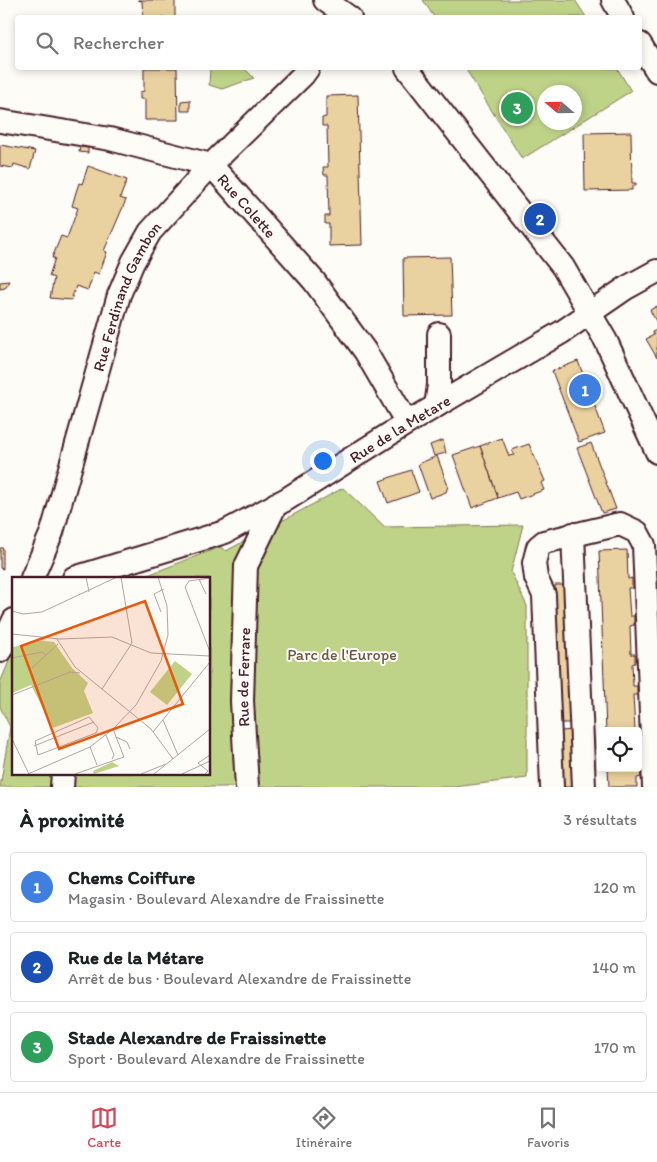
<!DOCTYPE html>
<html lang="fr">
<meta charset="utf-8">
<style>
body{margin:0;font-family:Itim,sans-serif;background:#f6f6f6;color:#202124}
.controls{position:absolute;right:15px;bottom:15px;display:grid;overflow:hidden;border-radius:5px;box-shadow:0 2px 8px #0003}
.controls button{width:45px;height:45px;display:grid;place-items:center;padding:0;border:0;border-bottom:1px solid #e0e0e0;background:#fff;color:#202124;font:25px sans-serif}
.compass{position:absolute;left:537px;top:85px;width:45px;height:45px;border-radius:50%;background:#fff;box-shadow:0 2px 8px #0003;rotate:290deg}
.you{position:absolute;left:322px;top:460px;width:18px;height:18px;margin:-12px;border:4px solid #fff;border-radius:50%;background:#1a73e8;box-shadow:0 0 0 8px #1a73e833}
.badge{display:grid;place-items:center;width:32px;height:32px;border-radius:50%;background:#d1495b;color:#fff;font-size:16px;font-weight:700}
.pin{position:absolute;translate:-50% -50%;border:2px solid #fff;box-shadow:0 1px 5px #0006}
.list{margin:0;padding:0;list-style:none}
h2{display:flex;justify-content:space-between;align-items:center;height:65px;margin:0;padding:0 20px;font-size:21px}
h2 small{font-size:16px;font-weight:400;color:#757577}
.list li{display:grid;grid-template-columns:32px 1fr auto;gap:15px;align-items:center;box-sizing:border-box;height:70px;margin:0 10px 10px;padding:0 10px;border:1px solid #e0e0e0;border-radius:5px}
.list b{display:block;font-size:19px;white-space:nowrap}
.list p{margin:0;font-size:16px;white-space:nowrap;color:#757577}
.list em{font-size:16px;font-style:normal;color:#757577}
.icon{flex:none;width:28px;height:28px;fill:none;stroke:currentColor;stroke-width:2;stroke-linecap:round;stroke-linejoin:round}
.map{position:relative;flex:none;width:657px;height:787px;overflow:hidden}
.search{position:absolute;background:#fff;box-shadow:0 2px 8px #0003;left:15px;right:15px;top:15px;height:55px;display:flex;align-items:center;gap:12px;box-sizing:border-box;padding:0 18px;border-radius:5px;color:#757577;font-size:19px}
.sheet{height:305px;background:#fff}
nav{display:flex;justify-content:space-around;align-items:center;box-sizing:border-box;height:70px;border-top:1px solid #e0e0e0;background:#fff;font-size:14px;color:#757577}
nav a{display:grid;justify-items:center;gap:2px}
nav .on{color:#d1495b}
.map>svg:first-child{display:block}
</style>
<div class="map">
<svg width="657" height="787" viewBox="0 0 657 787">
<rect width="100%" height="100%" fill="#fdfcf7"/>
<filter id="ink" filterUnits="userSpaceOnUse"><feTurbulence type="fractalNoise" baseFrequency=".02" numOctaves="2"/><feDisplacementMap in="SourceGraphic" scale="10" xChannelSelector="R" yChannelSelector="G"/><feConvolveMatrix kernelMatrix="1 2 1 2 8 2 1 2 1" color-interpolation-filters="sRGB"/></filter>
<g filter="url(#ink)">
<g fill="#bfd388" stroke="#84795a" fill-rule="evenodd">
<polygon points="423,0 575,0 586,17 434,17"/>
<polygon points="210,68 244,68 254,78 222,89 209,85"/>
<path d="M465,68H617L631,91L522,159ZM574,92V122H544V92Z"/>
<polygon points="343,488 384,527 523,525 511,572 527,606 527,778 454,787 0,787 10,727 0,707 0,683 14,649 14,773 209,773 209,578 140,578 220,547 226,551"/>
</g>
<g fill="#ead1a0" stroke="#4a1f2b">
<polygon points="138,0 175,0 175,18 143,18 142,1"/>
<polygon points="144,68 177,68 178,120 145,120 145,99 140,99 140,92 144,91"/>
<polygon points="358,95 362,245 329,246 329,224 325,224 325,216 329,216 328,175 324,175 323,167 328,167 327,126 322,126 322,118 326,117 326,96"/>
<polygon points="190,100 190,111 181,111 181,101"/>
<polygon points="631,132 632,183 636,183 636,186 632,186 632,190 585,191 584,133"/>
<polygon points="0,145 35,151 30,169 14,164 13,168 0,166"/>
<polygon points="80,147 88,148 88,153 79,152"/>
<polygon points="88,166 127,180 120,198 126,200 104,251 107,252 99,274 94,272 88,290 76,286 71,300 50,298 54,278 49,276 55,258 52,258 61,236 67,238 78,208 72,206 76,192 79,183 82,184"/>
<polygon points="450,257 452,315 404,316 403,258"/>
<polygon points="9,281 5,288 0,289 0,282"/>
<polygon points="657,306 657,323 650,310"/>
<polygon points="657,330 657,358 646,339 654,335 652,332"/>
<polygon points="578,361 605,433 579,442 552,371"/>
<polygon points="502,438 509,456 514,455 512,450 529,444 545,481 541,483 544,490 519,499 516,492 498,498 480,446"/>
<polygon points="443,440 446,453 434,456 430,445"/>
<polygon points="591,443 616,509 602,513 577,448"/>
<polygon points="480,446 498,498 472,508 453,455"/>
<polygon points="437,456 448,486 446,492 430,498 418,464"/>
<polygon points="411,470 419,492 388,503 380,481"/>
<polygon points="0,548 3,548 3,569 0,568"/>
<polygon points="627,550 628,579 632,578 632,588 628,588 630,616 634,616 634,625 630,626 631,654 635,654 635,663 632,664 633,686 637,686 637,695 633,695 635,730 638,730 639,739 638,731 606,731 599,551"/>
<polygon points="555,585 568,585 574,723 561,723"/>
<polygon points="575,730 577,787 563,787 561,731"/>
<polygon points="608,768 640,768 641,777 637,778 637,787 609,787"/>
</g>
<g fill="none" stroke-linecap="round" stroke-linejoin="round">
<defs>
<g id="minor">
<polyline points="325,0 350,18"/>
<polyline points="613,0 623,18"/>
<polyline points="640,44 657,71"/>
<polyline points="407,68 563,267 606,341 657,452"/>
<path id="s1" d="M0,121L110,139L211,165L314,281L365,351L407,423"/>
<polyline points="436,406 439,385 439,334"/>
<polyline points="573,534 584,787"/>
<path id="s2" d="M32,578L52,532L119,295L133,262L150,232L211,165L303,75L308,68"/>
<path id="s3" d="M74,578L225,532L287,499L407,423L562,332L626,288L657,271"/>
<polyline points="0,651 14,620"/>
<polyline points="62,787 63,773"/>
<path id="s4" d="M247,787L242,701L246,566L276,504"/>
<polyline points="552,787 544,595 536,578 534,563 538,547 544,542 620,524 637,532 644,545 654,787"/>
</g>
</defs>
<use href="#minor" stroke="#4a1f2b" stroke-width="26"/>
<use href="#minor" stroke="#fdfcf7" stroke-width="22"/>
</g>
</g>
<g text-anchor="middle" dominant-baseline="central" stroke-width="4" stroke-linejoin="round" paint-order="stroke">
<g font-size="16" fill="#4a1f2b" stroke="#fdfcf7">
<text stroke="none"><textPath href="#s1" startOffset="270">Rue Colette</textPath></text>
<text stroke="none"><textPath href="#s2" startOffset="298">Rue Ferdinand Gambon</textPath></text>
<text stroke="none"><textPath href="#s3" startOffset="361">Rue de la Metare</textPath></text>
<text stroke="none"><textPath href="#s4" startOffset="110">Rue de Ferrare</textPath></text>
</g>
<g font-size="16" fill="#6d5547" stroke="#fdfcf7">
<text x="342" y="654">Parc de l'Europe</text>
</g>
</g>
<g transform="translate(12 577)">
<rect width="198" height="198" fill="#fdfcf7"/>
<path d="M24,63L42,65L60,91L76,106L72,114L81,136L41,151L19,108L0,116V70L19,67ZM163,84L180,97L155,128L138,115ZM100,185L107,189L82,197L81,194Z" fill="#bfd388"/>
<path fill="none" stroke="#b5a4a5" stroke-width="1" d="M74,0L77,15M198,1L177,4L173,10L198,75M187,2L194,17M0,34L11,37L30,35L105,0M149,35L142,17L152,12M0,57L48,62L100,60L139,76L198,79M45,62L63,90L139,152L161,182M0,81L30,75L34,78M20,91L46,67M90,112L120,66L109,0M0,118L58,95L68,96M77,140L86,151L84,156L26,178L23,164ZM151,143L166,178M141,155L198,85M94,158L102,178L100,182M104,160L115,165L118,172M0,162L17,197M22,169L82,145M78,170L85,188M16,197L78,170L101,152L124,128L149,84L156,58L155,29L146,0M63,197L112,180L101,152M129,197L154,187M142,197L198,152M170,197L198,184M193,197L196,194L186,186L198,178"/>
<path fill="#e8590c" fill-opacity="0.15" stroke="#e8590c" stroke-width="2.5" d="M133,24L171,127L47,172L9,69Z"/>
<rect width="198" height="198" fill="none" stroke="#4a1f2b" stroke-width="2.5"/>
</g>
</svg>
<div class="controls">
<button><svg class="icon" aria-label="locate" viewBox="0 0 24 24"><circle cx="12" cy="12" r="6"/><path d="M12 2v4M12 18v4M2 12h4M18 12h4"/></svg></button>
</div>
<svg class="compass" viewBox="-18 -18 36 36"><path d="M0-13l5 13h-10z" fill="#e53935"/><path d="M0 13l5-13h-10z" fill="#757577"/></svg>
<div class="you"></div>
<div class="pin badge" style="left:585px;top:390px;background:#3f7fe0">1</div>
<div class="pin badge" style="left:540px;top:219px;background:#1a4fb4">2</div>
<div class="pin badge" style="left:517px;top:108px;background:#2e9e5b">3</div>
<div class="search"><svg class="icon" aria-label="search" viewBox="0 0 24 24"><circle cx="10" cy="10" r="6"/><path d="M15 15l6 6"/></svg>Rechercher</div>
</div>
<section class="sheet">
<h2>À proximité<small>3 résultats</small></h2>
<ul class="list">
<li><span class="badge" style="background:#3f7fe0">1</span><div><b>Chems Coiffure</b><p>Magasin · Boulevard Alexandre de Fraissinette</p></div><em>120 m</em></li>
<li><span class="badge" style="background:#1a4fb4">2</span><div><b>Rue de la Métare</b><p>Arrêt de bus · Boulevard Alexandre de Fraissinette</p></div><em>140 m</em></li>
<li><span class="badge" style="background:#2e9e5b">3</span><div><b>Stade Alexandre de Fraissinette</b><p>Sport · Boulevard Alexandre de Fraissinette</p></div><em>170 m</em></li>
</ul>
</section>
<nav>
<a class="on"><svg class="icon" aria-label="map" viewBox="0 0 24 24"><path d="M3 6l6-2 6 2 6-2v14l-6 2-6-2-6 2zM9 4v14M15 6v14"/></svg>Carte</a>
<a><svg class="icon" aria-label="directions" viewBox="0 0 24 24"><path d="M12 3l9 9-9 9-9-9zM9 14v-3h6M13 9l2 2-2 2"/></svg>Itinéraire</a>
<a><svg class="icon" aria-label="saved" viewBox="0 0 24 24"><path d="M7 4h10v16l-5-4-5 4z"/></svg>Favoris</a>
</nav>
